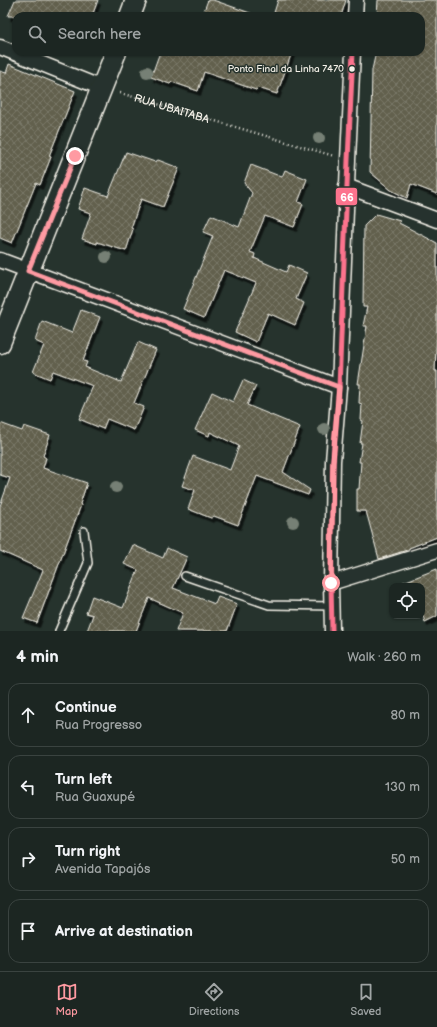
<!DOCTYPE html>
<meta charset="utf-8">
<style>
body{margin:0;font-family:"Balsamiq Sans",sans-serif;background:#29322f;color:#f1f3f6}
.controls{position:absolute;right:12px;bottom:12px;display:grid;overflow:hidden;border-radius:8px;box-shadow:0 1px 3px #0004}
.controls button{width:36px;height:36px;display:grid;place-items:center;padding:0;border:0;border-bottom:1px solid #3a4340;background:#1c2622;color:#f1f3f6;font:20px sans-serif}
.stop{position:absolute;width:12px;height:12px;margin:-9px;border:3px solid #ff9aa2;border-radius:50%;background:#fff}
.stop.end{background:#ff9aa2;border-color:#fff;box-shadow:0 1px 4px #0008}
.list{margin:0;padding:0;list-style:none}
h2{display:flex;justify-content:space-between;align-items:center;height:52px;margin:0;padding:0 16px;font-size:17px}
h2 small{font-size:13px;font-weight:400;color:#a0a5a5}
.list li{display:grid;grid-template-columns:26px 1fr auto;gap:12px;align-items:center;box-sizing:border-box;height:64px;margin:0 8px 8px;padding:0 8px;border:1px solid #3a4340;border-radius:12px}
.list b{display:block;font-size:15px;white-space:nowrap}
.list p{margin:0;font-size:13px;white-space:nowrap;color:#a0a5a5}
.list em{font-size:13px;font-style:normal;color:#a0a5a5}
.icon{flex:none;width:22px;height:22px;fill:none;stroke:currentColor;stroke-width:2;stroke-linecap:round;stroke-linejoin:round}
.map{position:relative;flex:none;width:437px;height:631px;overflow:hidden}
.search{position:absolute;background:#1c2622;box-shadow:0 1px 3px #0004;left:12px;right:12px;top:12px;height:44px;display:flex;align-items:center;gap:10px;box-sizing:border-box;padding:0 14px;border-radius:12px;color:#a0a5a5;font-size:15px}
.sheet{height:340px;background:#1c2622}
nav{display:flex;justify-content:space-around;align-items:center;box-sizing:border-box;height:56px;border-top:1px solid #3a4340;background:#1c2622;font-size:11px;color:#a0a5a5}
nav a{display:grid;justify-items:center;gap:2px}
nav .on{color:#ff9aa2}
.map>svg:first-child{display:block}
</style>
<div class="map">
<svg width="437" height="631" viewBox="0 0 437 631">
<defs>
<pattern id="building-cross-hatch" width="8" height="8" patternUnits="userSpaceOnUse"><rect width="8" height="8" fill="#62614d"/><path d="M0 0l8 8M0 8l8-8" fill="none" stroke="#797867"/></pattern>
<filter id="shadow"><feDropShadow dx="2.5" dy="4.5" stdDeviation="0" flood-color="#0009"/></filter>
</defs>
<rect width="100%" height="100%" fill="#26332d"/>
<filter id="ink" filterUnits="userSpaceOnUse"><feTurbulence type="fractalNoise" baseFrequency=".025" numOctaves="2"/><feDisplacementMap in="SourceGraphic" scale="8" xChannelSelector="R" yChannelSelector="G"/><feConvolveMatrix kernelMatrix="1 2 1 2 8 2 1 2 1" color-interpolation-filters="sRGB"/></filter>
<g filter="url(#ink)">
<g fill="url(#building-cross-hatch)" stroke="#f4f1e8" filter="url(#shadow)">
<polygon points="15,0 98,0 92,16 8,16"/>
<polygon points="208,0 213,0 253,14 252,16 202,16"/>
<polygon points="278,0 346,0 341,16 273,16"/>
<polygon points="378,0 437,0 437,194 411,184 407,198 391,190 370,172 372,70 376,52 421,52 421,16 377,16"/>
<polygon points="160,52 292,52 277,94 258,88 256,90 204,72 198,91 172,82 170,84 151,77"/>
<polygon points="9,64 75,91 49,156 51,157 40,185 36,183 12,243 0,238 0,71 6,73"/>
<polygon points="126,152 155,162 158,160 179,168 163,207 141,199 131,228 133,229 126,251 97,242 97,244 82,239 91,213 78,209 85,188 108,196"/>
<polygon points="251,165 282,177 285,170 307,179 298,202 303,204 294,227 265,216 250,252 255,254 254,258 286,272 289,265 307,273 296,299 304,303 295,325 268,313 256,342 235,332 256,283 224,270 204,318 183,309 213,236 203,232 211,215 239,227 252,193 244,183"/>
<polygon points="376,214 400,221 399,223 437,243 437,328 435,371 437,371 437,537 409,548 409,549 404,551 379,559 366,511 357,511 357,489 359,489 361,462 359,462 362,443 360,443 363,421 361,420 362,404 359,403 360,384 358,384 367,326 363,326 367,307 363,307 364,226"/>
<polygon points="81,310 100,317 83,361 87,362 85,367 121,382 138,342 156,350 134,403 144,407 134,430 107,419 103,429 79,419 93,386 53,371 50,379 33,372 44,345 35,341 42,321 72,333"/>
<polygon points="243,380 256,386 247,405 300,427 283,472 310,490 308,495 257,476 238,525 214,516 211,518 188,509 195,490 182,486 193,456 230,470 239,446 210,432 209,436 195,430 212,392 233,402"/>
<polygon points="0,423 22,431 24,426 50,435 43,456 46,458 43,468 87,483 80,504 81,505 37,623 23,618 43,570 0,551 0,506 10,478 0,475"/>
<polygon points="133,545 163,558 167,548 187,557 173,588 215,604 218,597 237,604 227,631 176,631 183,613 149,598 136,631 87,631 93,615 86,613 92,596 123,608 138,570 124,564"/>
<polygon points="437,569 437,616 425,622 422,613 422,586 396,585"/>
</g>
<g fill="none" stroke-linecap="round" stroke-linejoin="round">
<defs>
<g id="service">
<polyline points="185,576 269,605 332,606"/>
<polyline points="59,631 88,563 84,531"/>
</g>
<g id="minor">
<polyline points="355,16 356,0"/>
<polyline points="0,47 102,88"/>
<polyline points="346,186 437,220"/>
<polyline points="0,260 339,387"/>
<polyline points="331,583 437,550"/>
<polyline points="332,631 331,583 333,461 339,387 348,160 353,52"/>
</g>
<g id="secondary">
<polyline points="130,16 136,0"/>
<polyline points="0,343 116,52"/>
</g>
</defs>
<use href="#service" stroke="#f4f1e8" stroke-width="10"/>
<use href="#minor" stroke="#f4f1e8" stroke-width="17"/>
<use href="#secondary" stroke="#f4f1e8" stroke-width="23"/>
<path stroke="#f4f1e8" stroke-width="2.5" stroke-dasharray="1 3" stroke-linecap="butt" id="s1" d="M120,93L334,156"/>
<use href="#service" stroke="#26332d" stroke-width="7"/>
<use href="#minor" stroke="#26332d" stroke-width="14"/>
<use href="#secondary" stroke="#26332d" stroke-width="20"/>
<defs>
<polyline id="bus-1" points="332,631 331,583 333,461 339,387 348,160 353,52"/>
</defs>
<use href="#bus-1" stroke="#26332d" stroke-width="8"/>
<use href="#bus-1" stroke="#fc738d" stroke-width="5"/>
</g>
<g fill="#768074">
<circle cx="147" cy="72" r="6"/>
<circle cx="319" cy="138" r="6"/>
<circle cx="106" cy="257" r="6"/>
<circle cx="324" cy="429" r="6"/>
<circle cx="116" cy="487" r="6"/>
<circle cx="293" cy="522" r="6"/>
</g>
</g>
<g fill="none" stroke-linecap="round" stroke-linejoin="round" filter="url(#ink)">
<polyline stroke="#ff9aa2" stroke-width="5" points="75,156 28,271 339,387 333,461 331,583"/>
</g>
<circle fill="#f4f1e8" stroke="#26332d" stroke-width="1.5" cx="352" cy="69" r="3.5"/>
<g text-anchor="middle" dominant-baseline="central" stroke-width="3" stroke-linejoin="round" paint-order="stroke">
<g font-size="10" fill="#f4f1e8" stroke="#26332d" text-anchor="end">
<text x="344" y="69">Ponto Final da Linha 7470</text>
</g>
<g font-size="11" fill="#f4f1e8" stroke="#26332d">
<text stroke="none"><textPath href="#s1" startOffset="54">RUA UBAITABA</textPath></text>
</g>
</g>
<rect stroke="#26332d" stroke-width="1.5" x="335" y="187" width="23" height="19" rx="4" fill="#fc738d"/>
<g font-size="11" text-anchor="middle" font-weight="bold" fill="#fff">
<text x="347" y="201">66</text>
</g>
</svg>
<div class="controls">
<button><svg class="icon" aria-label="locate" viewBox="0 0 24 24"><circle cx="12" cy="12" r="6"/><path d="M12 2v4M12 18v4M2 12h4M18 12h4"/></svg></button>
</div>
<div class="stop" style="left:331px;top:583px"></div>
<div class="stop end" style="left:75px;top:156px"></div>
<div class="search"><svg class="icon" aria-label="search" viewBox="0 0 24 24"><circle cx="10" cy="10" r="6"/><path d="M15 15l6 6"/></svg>Search here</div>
</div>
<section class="sheet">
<h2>4 min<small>Walk · 260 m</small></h2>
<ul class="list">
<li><svg class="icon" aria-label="ahead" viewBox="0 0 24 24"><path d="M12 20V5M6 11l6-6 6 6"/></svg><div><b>Continue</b><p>Rua Progresso</p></div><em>80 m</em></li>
<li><svg class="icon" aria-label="left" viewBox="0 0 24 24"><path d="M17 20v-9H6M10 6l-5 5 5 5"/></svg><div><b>Turn left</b><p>Rua Guaxupé</p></div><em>130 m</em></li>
<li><svg class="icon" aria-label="right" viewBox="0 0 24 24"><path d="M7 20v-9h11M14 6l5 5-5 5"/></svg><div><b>Turn right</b><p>Avenida Tapajós</p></div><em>50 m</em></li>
<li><svg class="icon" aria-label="arrive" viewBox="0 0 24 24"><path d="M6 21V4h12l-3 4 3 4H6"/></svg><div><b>Arrive at destination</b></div></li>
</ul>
</section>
<nav>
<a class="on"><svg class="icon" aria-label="map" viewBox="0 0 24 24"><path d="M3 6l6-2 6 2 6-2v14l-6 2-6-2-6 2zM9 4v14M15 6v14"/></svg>Map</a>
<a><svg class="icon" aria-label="directions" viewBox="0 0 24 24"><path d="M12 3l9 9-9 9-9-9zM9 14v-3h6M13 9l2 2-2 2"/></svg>Directions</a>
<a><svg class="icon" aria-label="saved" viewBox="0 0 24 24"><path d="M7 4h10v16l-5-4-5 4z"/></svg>Saved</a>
</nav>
